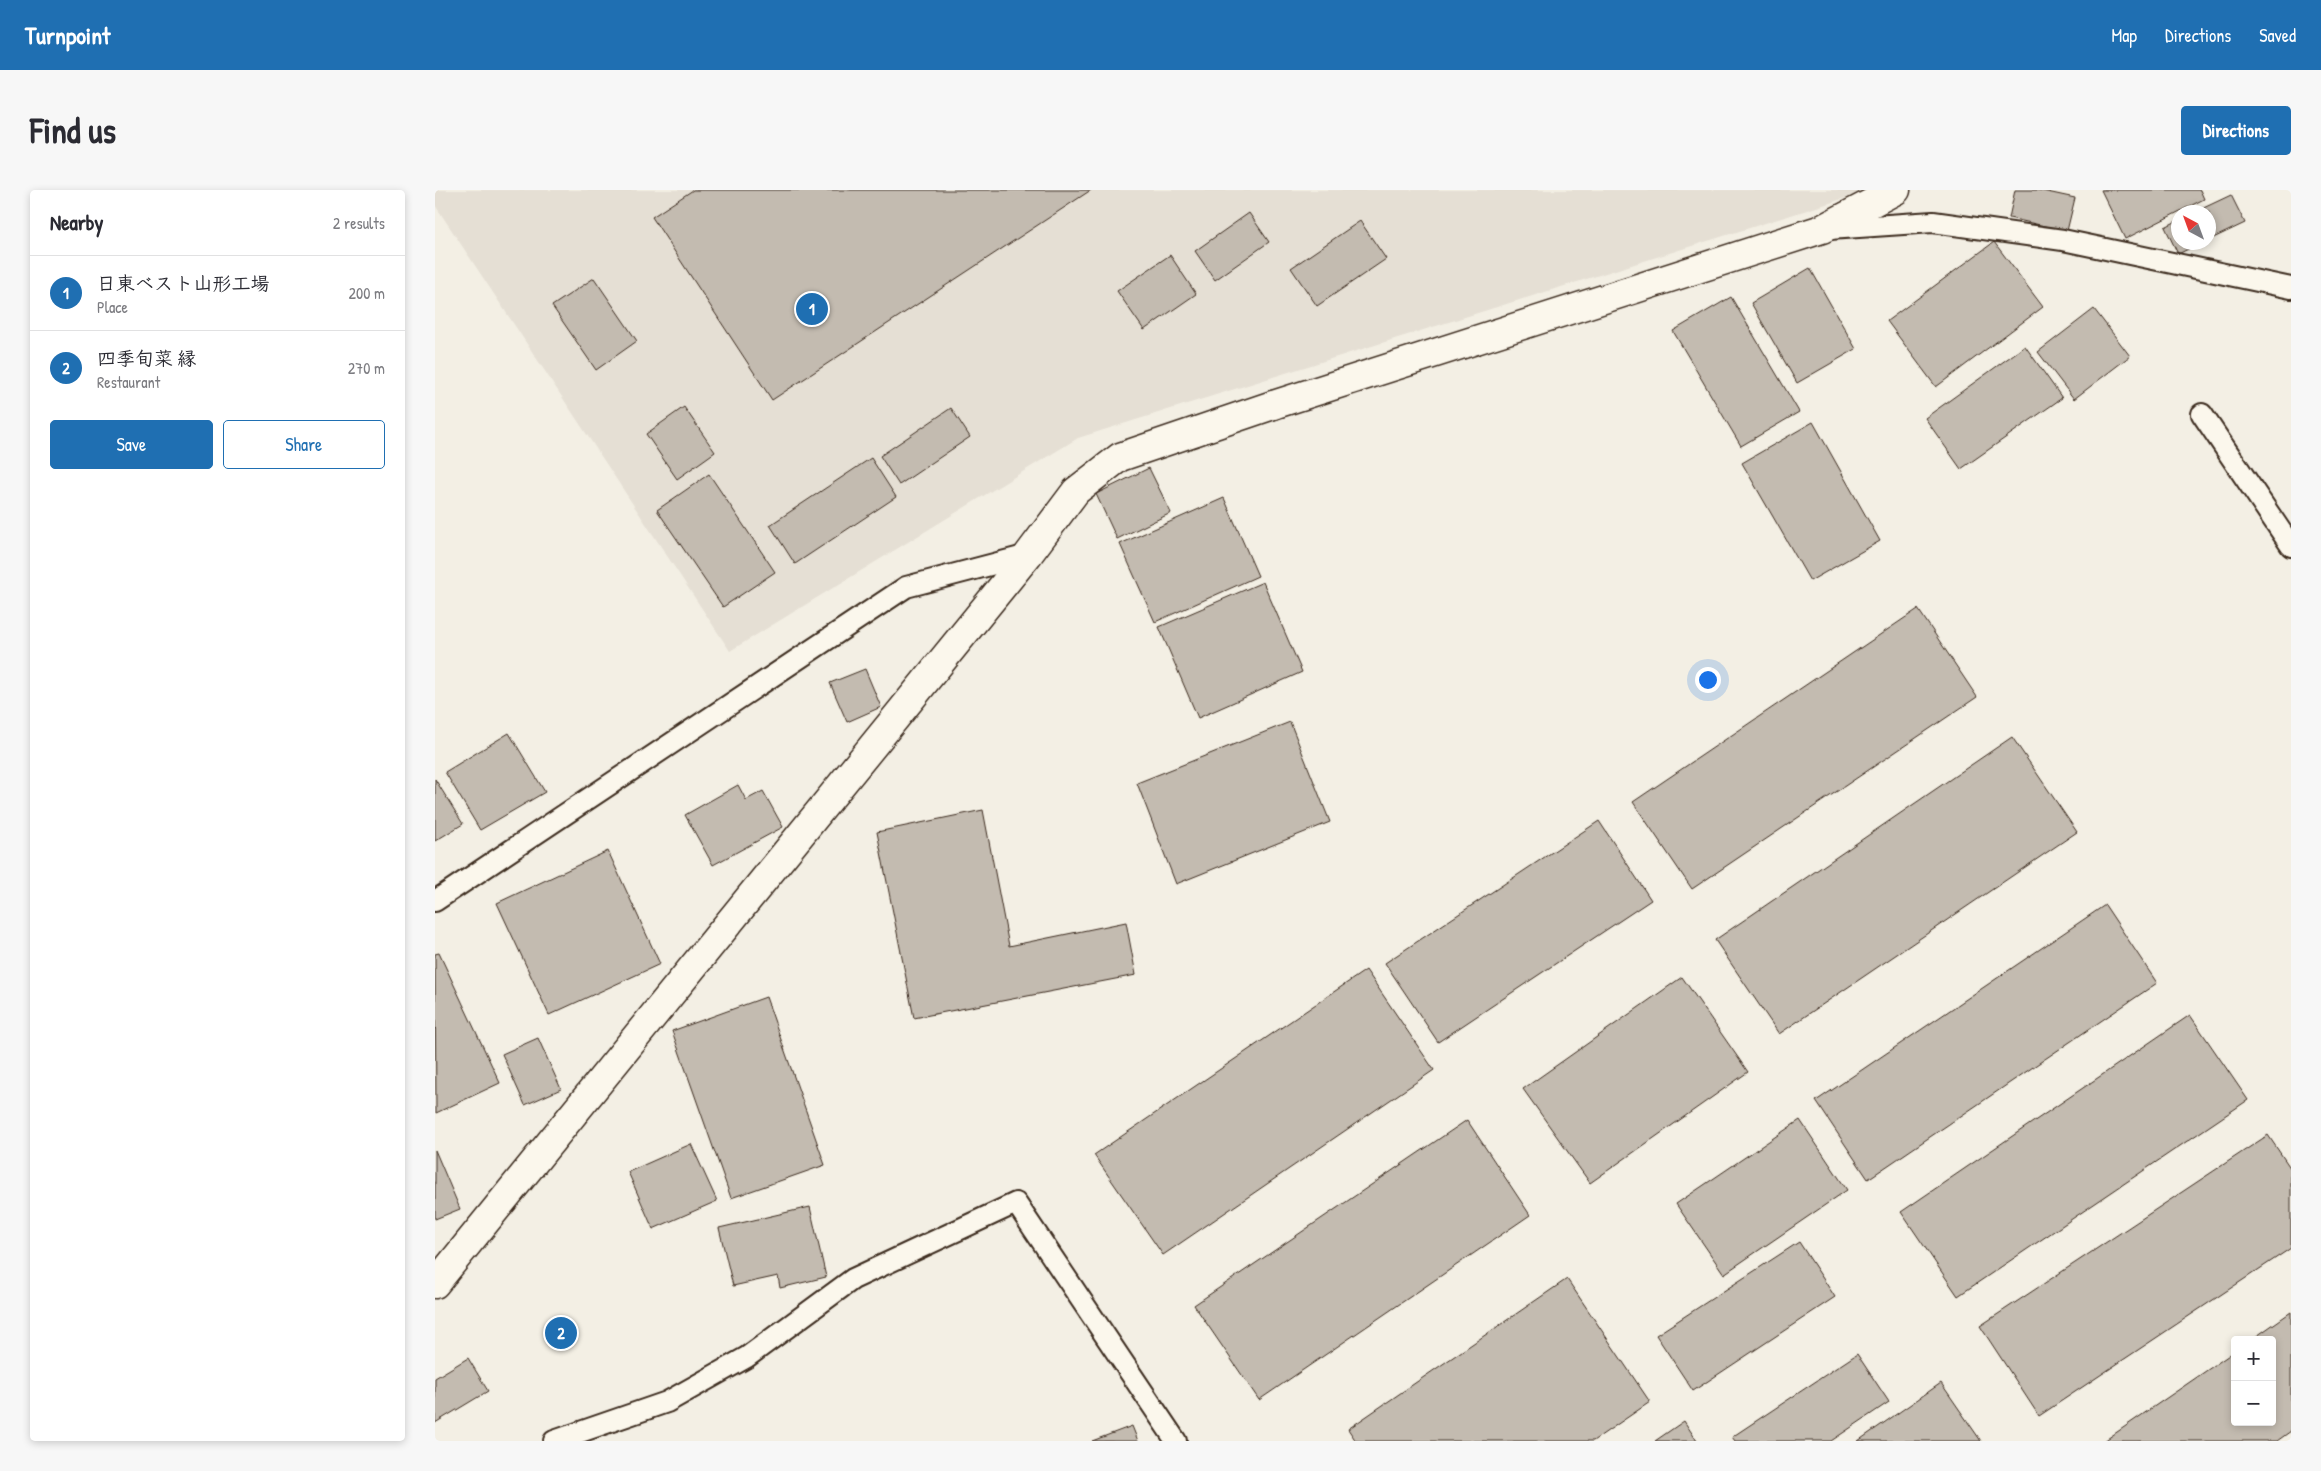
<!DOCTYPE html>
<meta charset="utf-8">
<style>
body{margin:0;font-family:"Patrick Hand","Klee One",sans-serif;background:#f7f7f7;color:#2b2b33}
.controls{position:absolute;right:15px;bottom:15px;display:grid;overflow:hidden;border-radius:5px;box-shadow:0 2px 8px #0003}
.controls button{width:45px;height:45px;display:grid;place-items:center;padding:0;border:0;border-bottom:1px solid #e1e1e2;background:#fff;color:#2b2b33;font:25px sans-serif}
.compass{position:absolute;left:1736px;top:15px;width:45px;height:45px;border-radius:50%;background:#fff;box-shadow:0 2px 8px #0003;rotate:319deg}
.you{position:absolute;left:1272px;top:489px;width:18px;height:18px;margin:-12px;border:4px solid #fff;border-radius:50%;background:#1a73e8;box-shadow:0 0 0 8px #1a73e833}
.badge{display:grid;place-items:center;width:32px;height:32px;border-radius:50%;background:#1f6fb2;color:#fff;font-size:16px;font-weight:700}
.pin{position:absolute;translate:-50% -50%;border:2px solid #fff;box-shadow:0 1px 5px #0006}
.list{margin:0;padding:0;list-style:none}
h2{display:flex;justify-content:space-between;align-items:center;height:65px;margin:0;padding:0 20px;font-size:21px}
h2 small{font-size:16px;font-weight:400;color:#7c7c81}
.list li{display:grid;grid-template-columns:32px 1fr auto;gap:15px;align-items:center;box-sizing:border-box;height:75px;padding:0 20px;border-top:1px solid #e1e1e2}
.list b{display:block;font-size:19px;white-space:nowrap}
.list p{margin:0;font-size:16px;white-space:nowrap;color:#7c7c81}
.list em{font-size:16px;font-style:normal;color:#7c7c81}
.actions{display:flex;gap:10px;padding:15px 20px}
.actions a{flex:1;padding:11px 0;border:1px solid #1f6fb2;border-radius:5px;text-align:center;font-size:18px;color:#1f6fb2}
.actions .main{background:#1f6fb2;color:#fff}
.map{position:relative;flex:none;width:1856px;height:1251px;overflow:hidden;border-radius:5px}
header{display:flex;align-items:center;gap:30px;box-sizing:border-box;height:70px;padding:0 25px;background:#1f6fb2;color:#fff}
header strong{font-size:24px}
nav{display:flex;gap:28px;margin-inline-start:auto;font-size:18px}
.intro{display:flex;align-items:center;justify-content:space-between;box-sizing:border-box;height:120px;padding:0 30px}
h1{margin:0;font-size:35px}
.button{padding:12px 22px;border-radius:5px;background:#1f6fb2;color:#fff;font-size:18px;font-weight:700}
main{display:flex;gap:30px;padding:0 30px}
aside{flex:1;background:#fff;border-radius:5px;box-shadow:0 2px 8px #0003}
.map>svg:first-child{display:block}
</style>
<header>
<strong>Turnpoint</strong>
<nav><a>Map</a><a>Directions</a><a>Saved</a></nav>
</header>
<div class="intro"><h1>Find us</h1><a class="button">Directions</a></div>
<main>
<aside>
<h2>Nearby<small>2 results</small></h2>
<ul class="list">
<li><span class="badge">1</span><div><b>日東ベスト山形工場</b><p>Place</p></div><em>200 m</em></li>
<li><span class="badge">2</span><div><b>四季旬菜 縁</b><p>Restaurant</p></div><em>270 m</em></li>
</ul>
<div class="actions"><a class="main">Save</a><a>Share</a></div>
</aside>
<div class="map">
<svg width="1856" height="1251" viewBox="0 0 1856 1251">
<rect width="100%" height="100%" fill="#f3efe4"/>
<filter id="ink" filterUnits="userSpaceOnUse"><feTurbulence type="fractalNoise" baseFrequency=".02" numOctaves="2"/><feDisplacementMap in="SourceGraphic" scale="10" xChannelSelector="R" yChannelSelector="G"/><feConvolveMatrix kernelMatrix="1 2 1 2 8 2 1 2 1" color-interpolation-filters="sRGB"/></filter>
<g filter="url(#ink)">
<polygon fill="#e5dfd4" points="0,0 1436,0 643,248 295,461 0,15"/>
<g fill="#c3bbb0" stroke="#3b2a1e">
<polygon points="258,0 656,0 337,210 217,27"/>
<polygon points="1580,0 1603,0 1640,8 1632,41 1574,28"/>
<polygon points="1666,0 1765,0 1769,9 1690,49"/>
<polygon points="1796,5 1810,33 1774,50 1774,22 1760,22"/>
<polygon points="814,23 834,52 780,90 760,61"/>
<polygon points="1744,30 1744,52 1768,52 1743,64 1730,37"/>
<polygon points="925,31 951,69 882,116 856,78"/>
<polygon points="1559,52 1608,117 1501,197 1452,131"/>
<polygon points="735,65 761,104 709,140 682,101"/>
<polygon points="1375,78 1421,159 1362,193 1316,113"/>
<polygon points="159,88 202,151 161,180 117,116"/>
<polygon points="1296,107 1364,222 1306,256 1238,141"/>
<polygon points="1659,119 1695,166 1639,209 1603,162"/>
<polygon points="1590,156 1627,208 1526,279 1490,228"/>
<polygon points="249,217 280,262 242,289 211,244"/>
<polygon points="516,218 535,247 464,295 445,266"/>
<polygon points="1378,232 1445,351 1375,391 1307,273"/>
<polygon points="436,268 461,307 360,374 335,335"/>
<polygon points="714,278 736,323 682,349 661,304"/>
<polygon points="274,284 340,382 288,417 222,320"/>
<polygon points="789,308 823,386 720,432 685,354"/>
<polygon points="828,392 867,482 763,528 724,437"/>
<polygon points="1483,419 1542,507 1257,699 1198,612"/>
<polygon points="430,479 446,517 412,532 395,493"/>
<polygon points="855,532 895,632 741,694 702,593"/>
<polygon points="74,543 110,602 45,640 10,582"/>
<polygon points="1577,547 1642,642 1344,844 1280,750"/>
<polygon points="0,589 28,634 0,651"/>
<polygon points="303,595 311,610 328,601 348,637 278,675 250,625"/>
<polygon points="548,620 574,756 691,732 701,785 479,828 442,642"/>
<polygon points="1164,631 1216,710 1003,852 950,773"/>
<polygon points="173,661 225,774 114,825 62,713"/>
<polygon points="1670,715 1722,793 1433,989 1381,911"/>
<polygon points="4,763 65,893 1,923 0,764"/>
<polygon points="931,780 999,880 728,1065 659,965"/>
<polygon points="1247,787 1313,882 1155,993 1088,899"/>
<polygon points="331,807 390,975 296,1008 237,841"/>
<polygon points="1755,825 1813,910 1523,1106 1466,1022"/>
<polygon points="103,848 126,899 90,915 67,864"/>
<polygon points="1032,930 1095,1025 824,1210 759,1115"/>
<polygon points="1365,930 1412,1000 1289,1084 1241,1014"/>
<polygon points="1833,945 1856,979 1856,1058 1604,1226 1545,1136"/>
<polygon points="256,954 282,1011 218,1039 193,982"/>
<polygon points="0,960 25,1019 0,1029"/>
<polygon points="375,1017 391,1087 345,1098 343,1086 298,1096 284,1038"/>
<polygon points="1364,1052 1400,1107 1258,1201 1221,1145"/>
<polygon points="1132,1089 1215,1212 1158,1251 921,1251 913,1239"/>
<polygon points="1856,1122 1856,1241 1842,1251 1669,1251 1800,1161 1800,1232 1837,1232 1837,1150 1816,1150"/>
<polygon points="1422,1164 1454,1212 1396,1251 1300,1251 1297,1247"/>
<polygon points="33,1168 53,1201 0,1233 0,1188"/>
<polygon points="1506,1193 1546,1251 1423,1251"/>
<polygon points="1249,1231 1262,1251 1220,1251"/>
<polygon points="697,1236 703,1251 657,1251"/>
</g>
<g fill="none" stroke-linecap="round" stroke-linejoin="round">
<defs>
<g id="lane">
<polyline points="1394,39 1498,32 1628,50 1856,98"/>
<polyline points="1767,224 1856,356"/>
<polyline points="0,711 471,397 593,365"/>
<polyline points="119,1251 232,1212 312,1167 418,1089 581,1013 741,1251"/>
</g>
<polyline id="street" points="838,215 1387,39 1461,0"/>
<polyline id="secondary" points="0,1094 593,365 641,301 685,267 838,215"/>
</defs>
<use href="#lane" stroke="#3b2a1e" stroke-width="24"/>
<use href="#street" stroke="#3b2a1e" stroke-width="31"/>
<use href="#secondary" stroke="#3b2a1e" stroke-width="31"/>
<use href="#lane" stroke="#fbf7ec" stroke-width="20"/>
<use href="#street" stroke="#fbf7ec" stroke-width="28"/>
<use href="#secondary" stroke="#fbf7ec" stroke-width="28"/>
</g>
</g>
</svg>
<div class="controls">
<button>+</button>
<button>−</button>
</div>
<svg class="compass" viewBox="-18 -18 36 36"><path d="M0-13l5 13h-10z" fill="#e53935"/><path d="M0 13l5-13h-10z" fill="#7c7c81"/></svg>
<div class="you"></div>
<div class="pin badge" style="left:377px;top:119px">1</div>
<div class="pin badge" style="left:126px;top:1143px">2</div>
</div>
</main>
